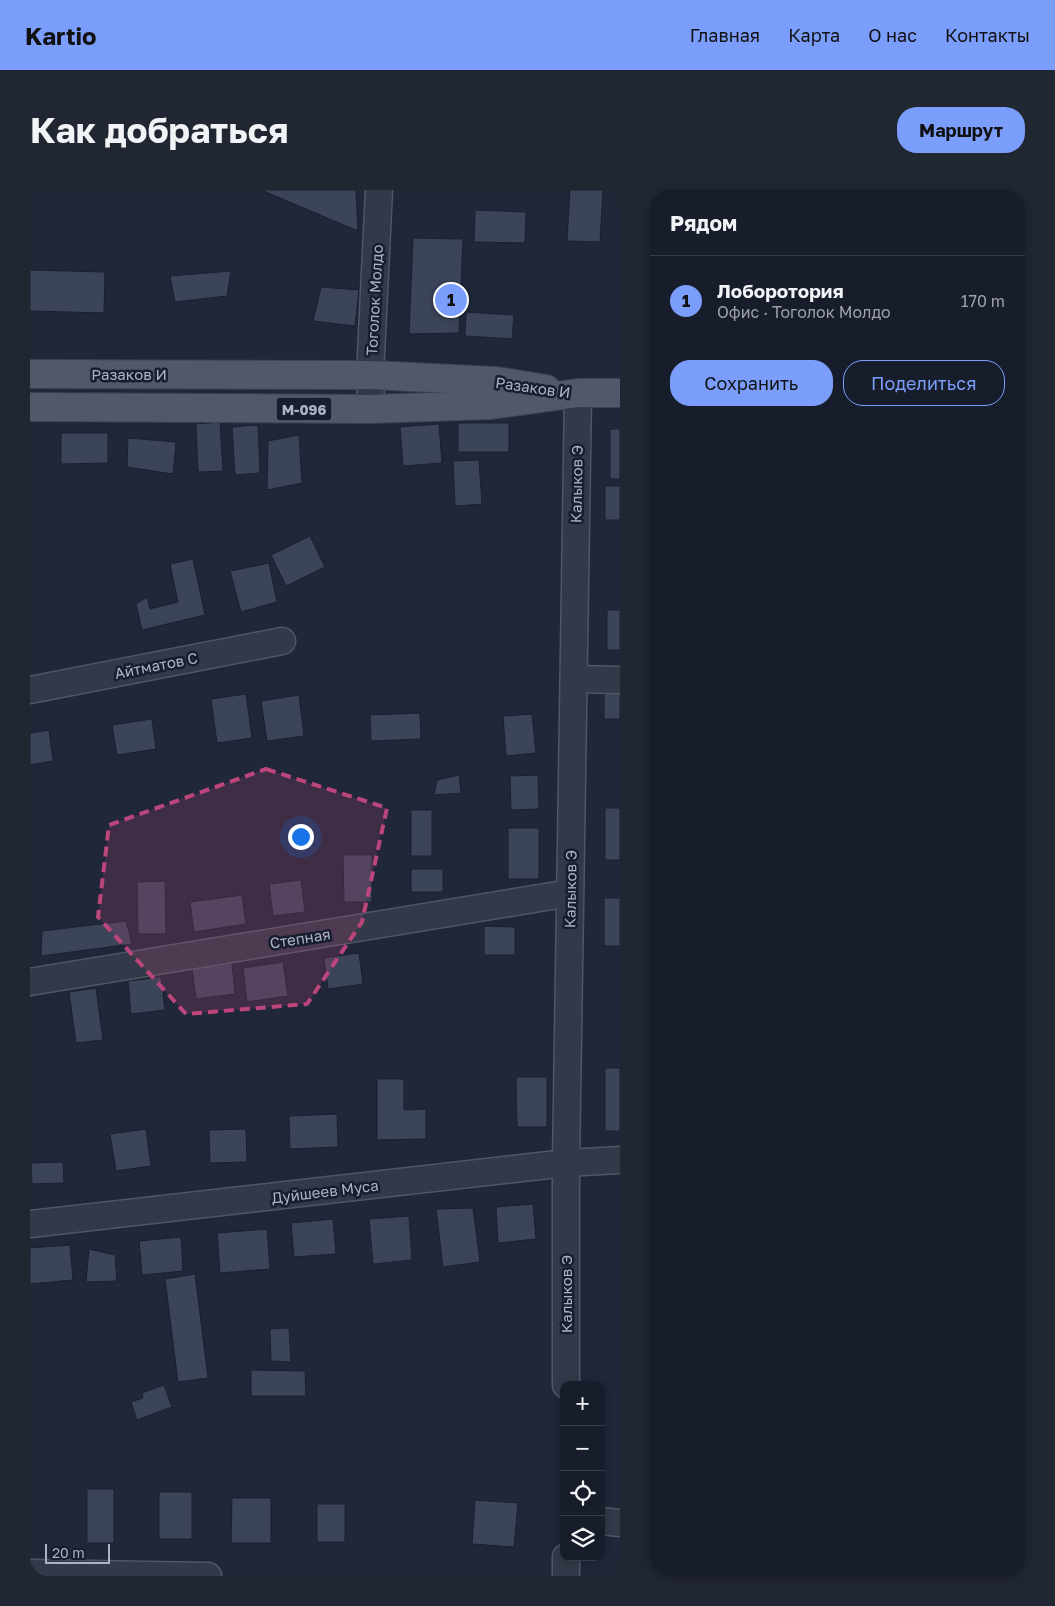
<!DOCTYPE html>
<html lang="ru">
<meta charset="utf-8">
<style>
body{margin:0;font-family:"Golos Text",sans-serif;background:#202632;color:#f1f3f6}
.controls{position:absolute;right:15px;bottom:15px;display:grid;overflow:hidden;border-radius:10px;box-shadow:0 2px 8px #0003}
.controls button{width:45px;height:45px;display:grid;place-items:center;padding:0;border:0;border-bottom:1px solid #363b47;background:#171d2a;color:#f1f3f6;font:25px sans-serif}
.scale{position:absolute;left:15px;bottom:12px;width:65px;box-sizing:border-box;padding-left:5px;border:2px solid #adb3c5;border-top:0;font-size:14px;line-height:18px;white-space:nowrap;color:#adb3c5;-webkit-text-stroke:4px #181e2d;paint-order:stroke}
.you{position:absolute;left:270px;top:646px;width:18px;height:18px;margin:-12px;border:4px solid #fff;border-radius:50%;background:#1a73e8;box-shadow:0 0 0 8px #1a73e833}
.badge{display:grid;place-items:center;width:32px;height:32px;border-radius:50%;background:#7b9efc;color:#111;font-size:16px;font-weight:700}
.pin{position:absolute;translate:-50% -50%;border:2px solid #fff;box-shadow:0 1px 5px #0006}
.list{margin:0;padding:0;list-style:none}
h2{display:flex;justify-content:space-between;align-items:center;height:65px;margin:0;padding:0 20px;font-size:21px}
h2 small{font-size:16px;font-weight:400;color:#9ea2a8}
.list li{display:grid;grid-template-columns:32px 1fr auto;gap:15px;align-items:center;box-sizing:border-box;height:90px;padding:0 20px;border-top:1px solid #363b47}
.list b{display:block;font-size:19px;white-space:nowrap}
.list p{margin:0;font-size:16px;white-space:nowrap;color:#9ea2a8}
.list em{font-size:16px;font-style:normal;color:#9ea2a8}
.actions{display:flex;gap:10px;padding:15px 20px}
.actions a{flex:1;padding:11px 0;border:1px solid #7b9efc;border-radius:20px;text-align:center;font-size:18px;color:#7b9efc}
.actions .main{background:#7b9efc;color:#111}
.icon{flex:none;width:28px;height:28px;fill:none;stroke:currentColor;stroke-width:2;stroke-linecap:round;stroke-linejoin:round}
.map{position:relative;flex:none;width:590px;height:1386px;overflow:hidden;border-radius:20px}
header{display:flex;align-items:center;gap:30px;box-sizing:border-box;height:70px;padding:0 25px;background:#7b9efc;color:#111}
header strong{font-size:24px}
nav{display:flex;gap:28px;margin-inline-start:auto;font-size:18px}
.intro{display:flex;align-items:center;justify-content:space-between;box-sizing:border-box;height:120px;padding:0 30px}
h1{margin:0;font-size:35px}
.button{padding:12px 22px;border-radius:20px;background:#7b9efc;color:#111;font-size:18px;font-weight:700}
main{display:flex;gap:30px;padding:0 30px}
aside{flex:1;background:#171d2a;border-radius:20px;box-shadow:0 2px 8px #0003}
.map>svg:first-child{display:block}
</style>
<header>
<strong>Kartio</strong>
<nav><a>Главная</a><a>Карта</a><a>О нас</a><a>Контакты</a></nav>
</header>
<div class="intro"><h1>Как добраться</h1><a class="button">Маршрут</a></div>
<main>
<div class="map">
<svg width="590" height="1386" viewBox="0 0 590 1386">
<rect width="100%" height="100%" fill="#1f2738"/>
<g fill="#3b4458" stroke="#1a202f">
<polygon points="231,0 326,0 328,41"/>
<polygon points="540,0 573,0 570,52 537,51"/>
<polygon points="445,20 496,22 495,53 444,52"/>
<polygon points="383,48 433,49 429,143 379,144"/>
<polygon points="0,80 75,82 74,123 0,121"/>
<polygon points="201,81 197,106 145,112 140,86"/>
<polygon points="291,97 329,100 325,136 283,131"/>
<polygon points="436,122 484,125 482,149 435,146"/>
<polygon points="190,232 193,281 168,282 166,234"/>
<rect x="428" y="233" width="51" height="29"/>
<polygon points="409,234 412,273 373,276 370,237"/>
<polygon points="228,235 230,283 205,285 202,237"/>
<rect x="580" y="239" width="10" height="50"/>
<polygon points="31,243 78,243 78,273 31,274"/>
<polygon points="269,245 272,293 237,300 238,251"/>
<polygon points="98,248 146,252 143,284 97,277"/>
<polygon points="449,270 452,314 425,316 423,271"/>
<rect x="575" y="296" width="15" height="34"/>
<polygon points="280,346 295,377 256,396 241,365"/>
<polygon points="163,369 175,425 112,440 106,414 117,407 120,419 148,412 140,374"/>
<polygon points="239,373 247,412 211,422 200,381"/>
<rect x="577" y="420" width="13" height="40"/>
<rect x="574" y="499" width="16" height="30"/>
<polygon points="216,504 222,548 187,553 181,509"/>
<polygon points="269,505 274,546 237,551 231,511"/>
<polygon points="390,523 391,549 341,551 340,525"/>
<polygon points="502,524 506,563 476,566 473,526"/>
<polygon points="122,529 126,559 87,565 82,535"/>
<polygon points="19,540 23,571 0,575 0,543"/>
<polygon points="429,585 431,603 404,605 407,590"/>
<polygon points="508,585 509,619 481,620 480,586"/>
<rect x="575" y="618" width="15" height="52"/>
<rect x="381" y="620" width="21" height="46"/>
<rect x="478" y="638" width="31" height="51"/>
<polygon points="313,665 342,665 342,712 314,712"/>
<rect x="381" y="679" width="32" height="23"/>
<polygon points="271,690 275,722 243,726 239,694"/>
<polygon points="135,691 136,744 108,744 107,692"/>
<polygon points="212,705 216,734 164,742 160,712"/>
<rect x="574" y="708" width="16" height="48"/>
<polygon points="96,731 102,754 11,766 12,741"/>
<polygon points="454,736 485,737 485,765 454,765"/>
<polygon points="329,763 333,794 298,799 294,768"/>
<polygon points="253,772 258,806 217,812 213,778"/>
<polygon points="202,773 205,804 166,809 162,778"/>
<polygon points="131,787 135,820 101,824 98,791"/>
<polygon points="66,798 73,850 46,853 39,802"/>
<rect x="575" y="878" width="15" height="63"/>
<polygon points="486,887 517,887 517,937 487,937"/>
<polygon points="347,889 374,889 374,920 396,919 396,949 347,950"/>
<polygon points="307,924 308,957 260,959 259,926"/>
<polygon points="116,939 121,976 86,981 80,944"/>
<polygon points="216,939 217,972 180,973 179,940"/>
<polygon points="33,972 34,993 2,994 1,973"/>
<polygon points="503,1014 506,1049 468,1053 466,1017"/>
<polygon points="443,1018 450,1072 413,1077 406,1019"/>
<polygon points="379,1026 382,1070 343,1074 339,1029"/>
<polygon points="303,1029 306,1064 264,1067 261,1033"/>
<polygon points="237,1039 240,1079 190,1083 187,1043"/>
<polygon points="151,1047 153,1081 112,1085 109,1051"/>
<polygon points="40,1055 43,1090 0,1094 0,1058"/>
<polygon points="59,1059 85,1065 87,1091 56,1092"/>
<polygon points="165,1084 178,1188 148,1192 135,1089"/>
<polygon points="259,1138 261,1172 241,1171 240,1139"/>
<polygon points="221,1180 275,1181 276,1206 221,1206"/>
<polygon points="134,1195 142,1217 107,1230 101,1212 113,1208 112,1203"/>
<rect x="57" y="1299" width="27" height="54"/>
<rect x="129" y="1302" width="33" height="47"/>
<polygon points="202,1308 241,1308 241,1353 201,1353"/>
<polygon points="445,1310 488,1313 484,1357 442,1354"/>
<rect x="287" y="1314" width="28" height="38"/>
</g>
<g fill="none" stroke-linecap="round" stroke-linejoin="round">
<defs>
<g id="minor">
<polyline points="341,219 340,185 349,0"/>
<polyline points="544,489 590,490"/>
<polyline points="0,500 252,451"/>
<polyline points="0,792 540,703"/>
<polyline points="0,1034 536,973 590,970"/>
<polyline points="536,1195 536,973 548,203"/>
<polyline points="571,1331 590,1333"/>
<polyline points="0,1383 178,1386"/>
<polyline points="536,1386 536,1367"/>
</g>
<g id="major">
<polyline points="0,184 340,185 466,191 516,199"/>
<polyline points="0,217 341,219 460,215 548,203 590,203"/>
</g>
</defs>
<use href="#minor" stroke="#505666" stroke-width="29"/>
<use href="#major" stroke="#3c4252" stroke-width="30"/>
<use href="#minor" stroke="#333948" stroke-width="26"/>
<use href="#major" stroke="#505869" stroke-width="28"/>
</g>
<path fill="#bc467b" fill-opacity="0.2" stroke="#bc467b" stroke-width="4" stroke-dasharray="10 6" stroke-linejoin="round" d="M236,579L357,618L332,732L277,814L156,824L68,727L79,635Z"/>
<g text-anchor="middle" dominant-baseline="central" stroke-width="5" stroke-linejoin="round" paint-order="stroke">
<rect fill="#181e2d" stroke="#808697" stroke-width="1" x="246.5" y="207.5" width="55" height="23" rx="4"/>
<g font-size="14" font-weight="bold" fill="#adb3c5">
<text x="274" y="219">М-096</text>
</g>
<g font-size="15" fill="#adb3c5" stroke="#181e2d">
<text transform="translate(344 110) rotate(-87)">Тоголок Молдо</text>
<text x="99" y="184">Разаков И</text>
<text transform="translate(503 197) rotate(8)">Разаков И</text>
<text transform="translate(546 294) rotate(-89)">Калыков Э</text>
<text transform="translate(126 475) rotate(-11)">Айтматов С</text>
<text transform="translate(540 699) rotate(-89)">Калыков Э</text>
<text transform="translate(270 748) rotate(-9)">Степная</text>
<text transform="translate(295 1001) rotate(-7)">Дуйшеев Муса</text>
<text transform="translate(536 1104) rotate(-90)">Калыков Э</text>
</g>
</g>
</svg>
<div class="controls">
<button>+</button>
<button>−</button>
<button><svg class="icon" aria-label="locate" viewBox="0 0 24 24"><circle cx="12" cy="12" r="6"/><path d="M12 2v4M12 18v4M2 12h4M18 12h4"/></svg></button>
<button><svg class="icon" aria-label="layers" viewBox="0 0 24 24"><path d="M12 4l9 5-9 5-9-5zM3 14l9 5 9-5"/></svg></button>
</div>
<div class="scale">20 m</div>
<div class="you"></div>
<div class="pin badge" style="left:421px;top:110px">1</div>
</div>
<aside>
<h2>Рядом<small></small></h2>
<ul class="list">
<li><span class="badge">1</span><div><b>Лоборотория</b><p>Офис · Тоголок Молдо</p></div><em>170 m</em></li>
</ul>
<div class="actions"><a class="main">Сохранить</a><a>Поделиться</a></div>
</aside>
</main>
